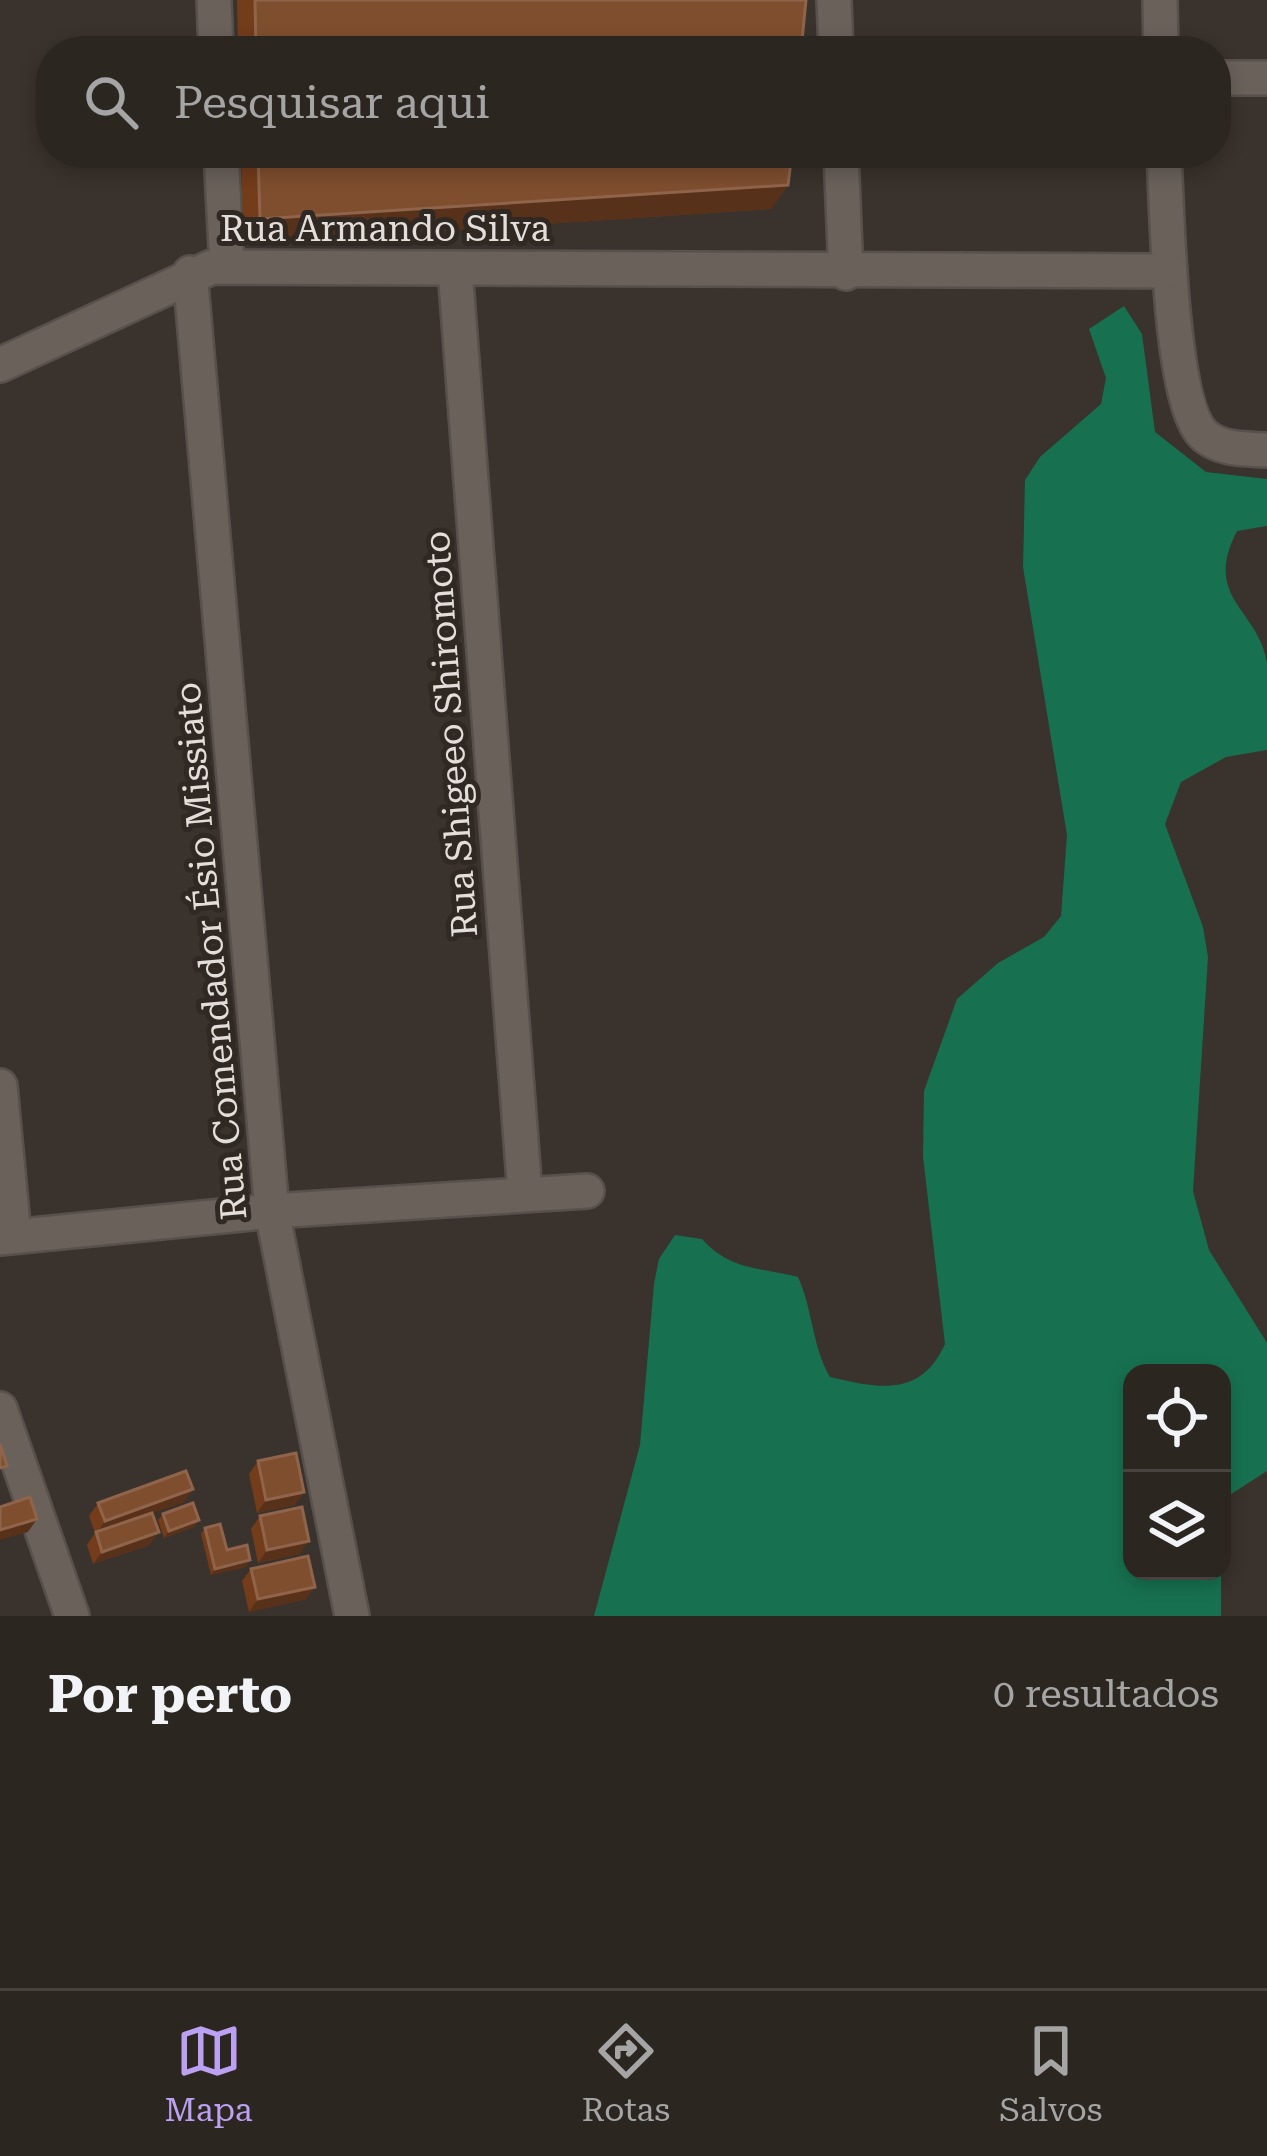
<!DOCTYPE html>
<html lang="pt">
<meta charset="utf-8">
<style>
body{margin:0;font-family:"Roboto Serif",serif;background:#38322e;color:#f1f3f6}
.controls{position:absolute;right:36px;bottom:36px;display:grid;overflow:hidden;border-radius:24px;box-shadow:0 6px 18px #0003}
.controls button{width:108px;height:108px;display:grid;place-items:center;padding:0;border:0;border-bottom:3px solid #48433f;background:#2c2621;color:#f1f3f6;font:60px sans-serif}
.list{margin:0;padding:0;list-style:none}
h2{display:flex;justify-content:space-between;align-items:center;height:156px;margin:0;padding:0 48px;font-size:51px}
h2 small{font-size:39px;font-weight:400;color:#a6a5a5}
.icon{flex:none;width:66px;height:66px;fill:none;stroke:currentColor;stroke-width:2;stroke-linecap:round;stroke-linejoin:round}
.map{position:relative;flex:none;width:1267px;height:1616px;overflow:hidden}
.search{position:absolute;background:#2c2621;box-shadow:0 6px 18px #0003;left:36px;right:36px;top:36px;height:132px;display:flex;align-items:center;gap:30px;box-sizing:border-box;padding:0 42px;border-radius:48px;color:#a6a5a5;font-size:45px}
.sheet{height:372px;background:#2c2621}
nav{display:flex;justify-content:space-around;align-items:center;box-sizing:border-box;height:168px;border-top:3px solid #48433f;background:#2c2621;font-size:33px;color:#a6a5a5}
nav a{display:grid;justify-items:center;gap:6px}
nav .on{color:#bca0f2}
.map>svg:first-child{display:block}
</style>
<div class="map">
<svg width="1267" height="1616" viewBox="0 0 1267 1616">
<rect width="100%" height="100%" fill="#3a322c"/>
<path fill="#177151" d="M1124,306L1142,334L1155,432L1206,472L1267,479V526L1237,531C1202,599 1258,608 1267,663C1267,690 1267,723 1267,750L1226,757L1181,782L1165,824L1203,927L1208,957L1193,1191L1209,1250L1267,1343V1471L1222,1500V1373H1132V1571H1221V1616H594L640,1445L654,1284L659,1259L675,1235L702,1239C731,1271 759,1267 798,1277C813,1310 812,1346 830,1377C880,1389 921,1397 945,1344L923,1157L924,1091L957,999L998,963L1044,937L1061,916L1067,835L1023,567L1025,480L1040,457L1101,404L1106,378L1089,329Z"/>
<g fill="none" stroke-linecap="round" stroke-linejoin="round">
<defs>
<g id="minor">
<polyline points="214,0 216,51"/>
<polyline points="834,0 836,51"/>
<polyline points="1160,0 1161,51"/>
<polyline points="1216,78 1267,78"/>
<polyline points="221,153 227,266"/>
<polyline points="841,153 846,273"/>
<path d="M1164,153C1167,205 1169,406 1205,436C1222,450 1246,449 1267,450"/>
<polyline points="455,269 525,1194"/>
<polyline points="190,273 272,1211 352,1616"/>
<polyline points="0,365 212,267 1169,271"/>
<polyline points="0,1086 14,1236"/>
<polyline points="0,1238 272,1211 587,1191"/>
<polyline points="0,1409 72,1616"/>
</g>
</defs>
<use href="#minor" stroke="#57504c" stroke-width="38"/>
<use href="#minor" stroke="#6a615b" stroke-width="33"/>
</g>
<g fill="#733c1a">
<polygon points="237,0 806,0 801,51 238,51"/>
<polygon points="241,153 792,153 788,185 771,209 243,244"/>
<polygon points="258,1461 304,1492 295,1505 257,1513 249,1474"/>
<polygon points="193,1489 184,1502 152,1513 150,1545 93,1564 87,1545 95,1533 89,1516 98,1503"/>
<polygon points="163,1514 199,1520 194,1527 164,1538 158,1520"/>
<polygon points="260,1516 300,1554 258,1563 251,1529"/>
<polygon points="205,1528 227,1550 250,1560 246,1567 211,1575 201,1534"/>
<polygon points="251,1569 315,1587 306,1599 249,1612 242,1581"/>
</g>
<g fill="#573119">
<polygon points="788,185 771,209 243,244 260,219"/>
<polygon points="193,1489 184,1502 96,1534 105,1521"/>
<polygon points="304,1492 295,1505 257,1513 266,1500"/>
<polygon points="37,1519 28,1532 0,1540 0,1530"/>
<polygon points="199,1520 194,1527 164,1538 169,1531"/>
<polygon points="159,1532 150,1545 93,1564 102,1552"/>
<polygon points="309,1541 300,1554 258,1563 267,1550"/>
<polygon points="250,1560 246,1567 211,1575 215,1569"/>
<polygon points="315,1587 306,1599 249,1612 258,1599"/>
</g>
<g fill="#7f4e2f" stroke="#8f644a" stroke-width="3">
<polygon points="255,0 806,0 801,51 256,51"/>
<polygon points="258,153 792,153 788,185 260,219"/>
<polygon points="0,1444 7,1466 0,1468"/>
<polygon points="296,1453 304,1492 266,1500 258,1461"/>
<polygon points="186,1471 193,1489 105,1521 98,1503"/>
<polygon points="30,1497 37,1519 0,1530 0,1507"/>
<polygon points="193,1503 199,1520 169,1531 163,1514"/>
<polygon points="302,1507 309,1541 267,1550 260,1516"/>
<polygon points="152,1513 159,1532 102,1552 96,1532"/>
<polygon points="220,1524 227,1550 247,1545 250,1560 215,1569 205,1528"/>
<polygon points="308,1556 315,1587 258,1599 251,1569"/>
</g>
<g text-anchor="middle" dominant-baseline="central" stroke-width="10" stroke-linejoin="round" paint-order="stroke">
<g font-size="36" fill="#e3deda" stroke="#302823">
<text x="385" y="229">Rua Armando Silva</text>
<text transform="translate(451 734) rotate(-94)">Rua Shigeeo Shiromoto</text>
<text transform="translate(211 951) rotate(-95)">Rua Comendador Ésio Missiato</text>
</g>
</g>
</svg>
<div class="controls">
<button><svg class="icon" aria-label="locate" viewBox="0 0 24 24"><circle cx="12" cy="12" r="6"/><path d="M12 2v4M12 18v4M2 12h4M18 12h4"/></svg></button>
<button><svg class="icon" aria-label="layers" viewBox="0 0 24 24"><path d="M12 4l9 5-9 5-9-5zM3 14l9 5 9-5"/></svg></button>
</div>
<div class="search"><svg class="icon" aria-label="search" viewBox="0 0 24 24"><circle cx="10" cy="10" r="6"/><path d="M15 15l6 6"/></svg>Pesquisar aqui</div>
</div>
<section class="sheet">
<h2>Por perto<small>0 resultados</small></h2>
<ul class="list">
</ul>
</section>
<nav>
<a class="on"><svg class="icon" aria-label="map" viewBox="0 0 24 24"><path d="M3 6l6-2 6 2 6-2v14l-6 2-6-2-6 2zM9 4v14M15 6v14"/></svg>Mapa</a>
<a><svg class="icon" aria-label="directions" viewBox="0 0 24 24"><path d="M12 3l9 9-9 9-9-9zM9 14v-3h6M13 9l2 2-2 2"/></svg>Rotas</a>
<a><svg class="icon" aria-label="saved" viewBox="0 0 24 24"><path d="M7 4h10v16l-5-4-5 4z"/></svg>Salvos</a>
</nav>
